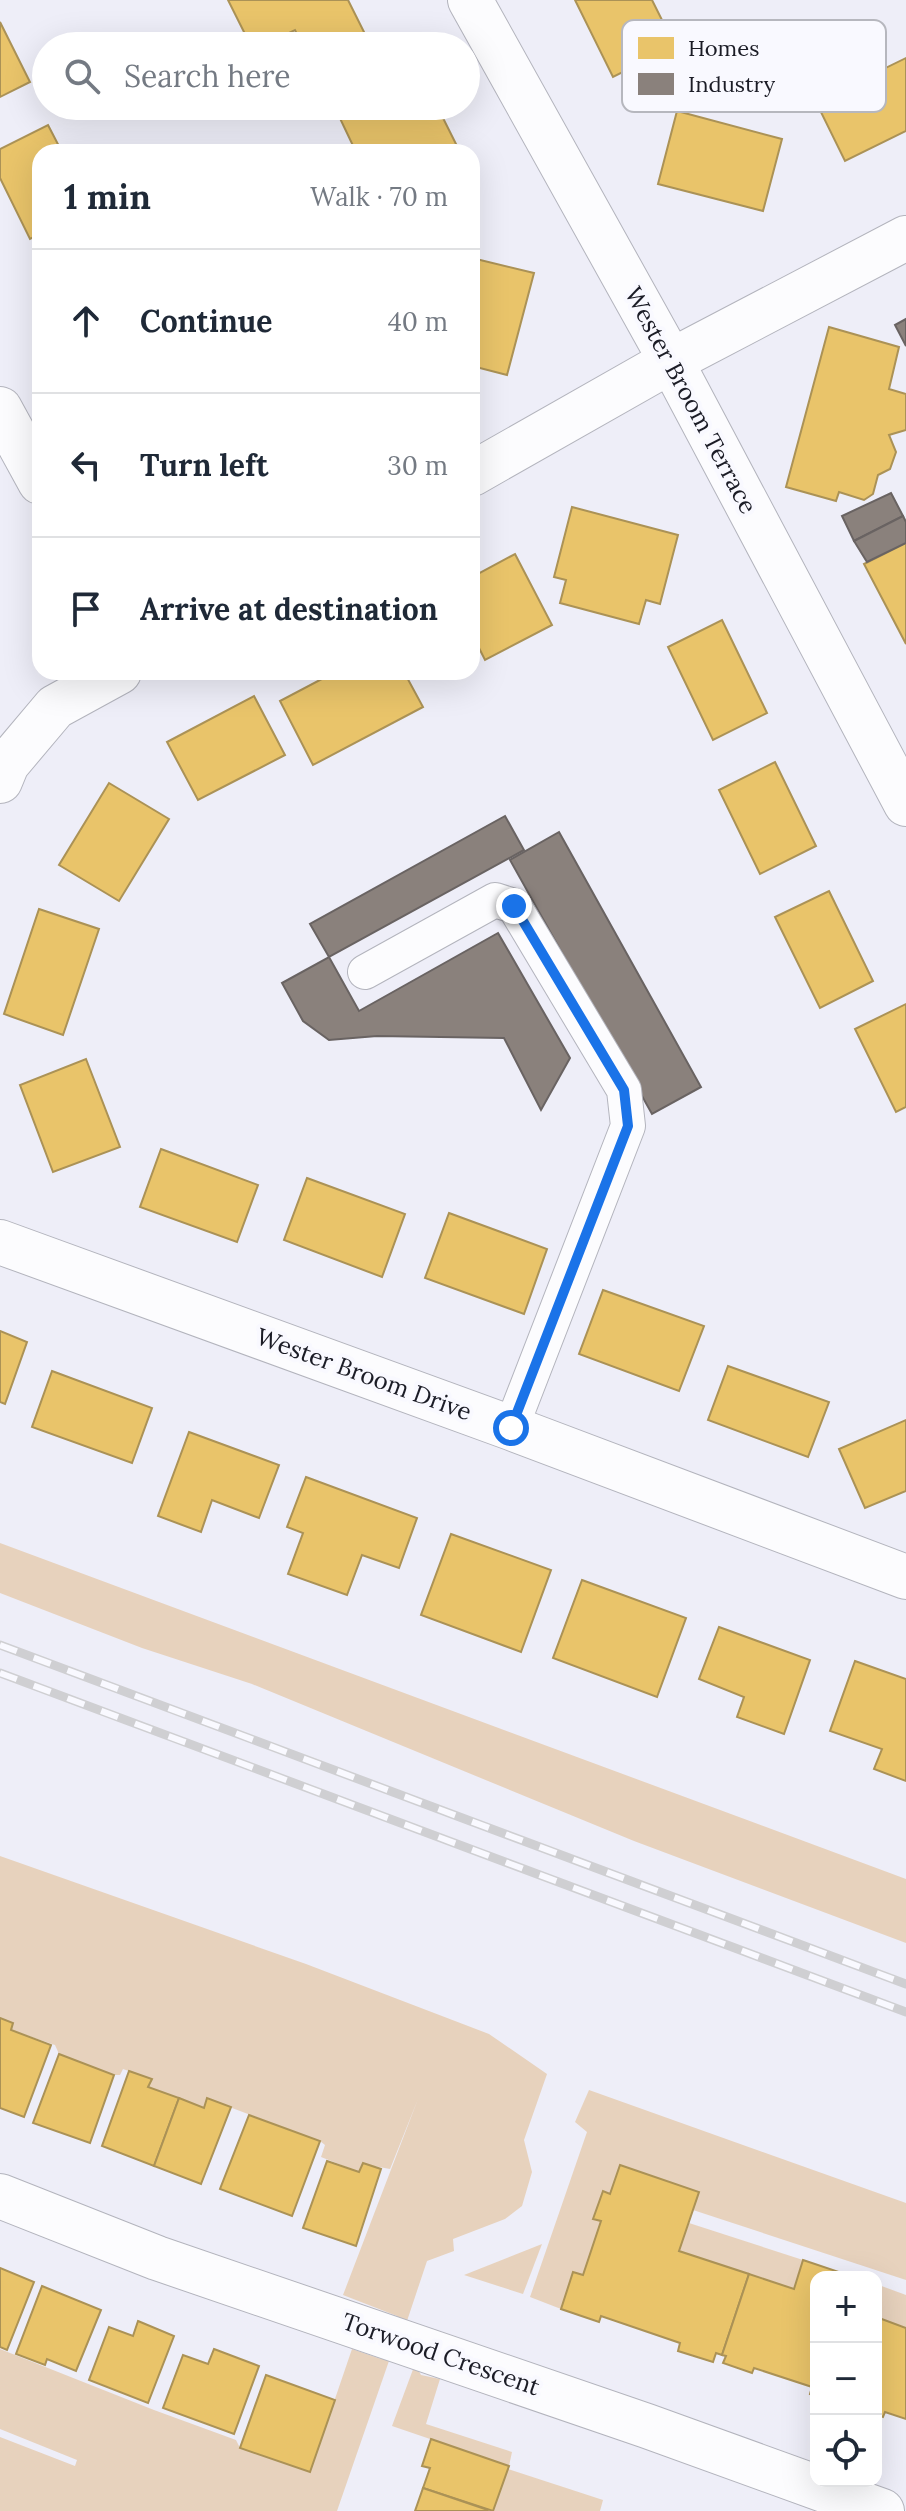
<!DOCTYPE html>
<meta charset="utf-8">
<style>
body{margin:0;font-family:Lora,serif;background:#f6f6f7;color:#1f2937}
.controls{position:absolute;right:24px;bottom:24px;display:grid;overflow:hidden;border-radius:16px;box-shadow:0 8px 32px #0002}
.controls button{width:72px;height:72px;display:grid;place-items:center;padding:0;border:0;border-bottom:2px solid #e0e1e3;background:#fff;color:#1f2937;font:40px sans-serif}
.stop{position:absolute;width:24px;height:24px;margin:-18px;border:6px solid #1a73e8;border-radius:50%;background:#fff}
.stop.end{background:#1a73e8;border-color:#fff;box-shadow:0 2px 8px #0008}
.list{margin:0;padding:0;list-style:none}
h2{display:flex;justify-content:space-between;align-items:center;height:104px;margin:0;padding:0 32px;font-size:34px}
h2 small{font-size:26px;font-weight:400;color:#747a83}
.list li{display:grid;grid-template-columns:52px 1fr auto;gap:24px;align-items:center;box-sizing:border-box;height:144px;padding:0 32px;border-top:2px solid #e0e1e3}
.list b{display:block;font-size:30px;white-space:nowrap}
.list em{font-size:26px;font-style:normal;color:#747a83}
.icon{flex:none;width:44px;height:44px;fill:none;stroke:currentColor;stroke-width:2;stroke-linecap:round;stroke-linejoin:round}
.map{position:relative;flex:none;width:906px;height:2511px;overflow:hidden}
.search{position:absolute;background:#fff;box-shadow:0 8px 32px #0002;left:32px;top:32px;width:448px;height:88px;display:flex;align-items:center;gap:20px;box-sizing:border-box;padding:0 28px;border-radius:44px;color:#747a83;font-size:30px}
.panel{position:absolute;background:#fff;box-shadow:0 8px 32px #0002;left:32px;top:144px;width:448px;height:536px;border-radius:24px}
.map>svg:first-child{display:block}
</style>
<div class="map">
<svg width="906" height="2511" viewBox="0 0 906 2511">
<rect width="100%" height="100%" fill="#eeeef8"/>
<g fill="#e7d2bd">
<polygon points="0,1543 906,1879 906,1943 634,1841 252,1684 142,1648 0,1593"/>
<polygon points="0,1856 306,1964 489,2034 547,2074 524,2140 532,2172 522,2206 505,2219 453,2239 454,2251 427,2261 406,2324 397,2316 343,2295 418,2099 390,2169 363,2164 359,2172 321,2157 325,2145 320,2141 208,2099 204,2108 148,2087 151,2079 123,2069 120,2075 114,2075 59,2054 55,2045 11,2030 13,2023 0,2018"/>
<polygon points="589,2090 906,2203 906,2280 693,2210 699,2192 601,2221 583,2275 573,2273 561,2309 530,2297 587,2132 575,2122"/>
<polygon points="689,2223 803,2260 794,2289 679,2251"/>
<polygon points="542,2244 523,2294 464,2275"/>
<polygon points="876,2284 906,2295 906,2328 876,2318"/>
<polygon points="0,2349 154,2410 236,2440 240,2448 310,2472 352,2349 381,2359 390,2358 337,2511 0,2511 0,2437 75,2466 77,2460 0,2429"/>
<polygon points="415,2364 421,2375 440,2379 426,2424 512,2452 509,2466 392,2426"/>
<polygon points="508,2469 603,2500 600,2511 493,2511"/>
</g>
<g fill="#e9c46a" stroke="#ab9256" stroke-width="2">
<polygon points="228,0 348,0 371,46 303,46 295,30 262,46 251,46"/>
<polygon points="575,0 652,0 675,46 613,77"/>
<polygon points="0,22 30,82 0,97"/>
<polygon points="906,58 906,131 845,161 816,102"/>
<polygon points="344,106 437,106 460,152 356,152 336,110"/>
<polygon points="677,111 782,139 763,211 658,184"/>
<polygon points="48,125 62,152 40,152 40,234 30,239 0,178 0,149"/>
<polygon points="472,258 534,273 507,375 472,366"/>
<polygon points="829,327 899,347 889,389 906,394 906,430 889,435 896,452 890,469 878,475 873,494 864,500 839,492 836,501 786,487"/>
<polygon points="572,507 678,535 660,604 646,600 639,624 560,603 566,580 554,577"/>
<polygon points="906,543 906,644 864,564"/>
<polygon points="515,554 552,625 485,660 477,644 472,647 472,577"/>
<polygon points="722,620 767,713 713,740 668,647"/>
<polygon points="335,672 404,672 423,707 313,765 280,701"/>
<polygon points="254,696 285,755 198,800 167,742"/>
<polygon points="775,762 816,846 760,874 719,790"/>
<polygon points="109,783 169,819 119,901 59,865"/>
<polygon points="829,891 873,981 820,1008 775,917"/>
<polygon points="39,909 99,929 63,1035 4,1014"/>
<polygon points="906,1004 906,1107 896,1112 855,1029"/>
<polygon points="86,1059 120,1147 53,1172 20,1085"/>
<polygon points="161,1149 258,1185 237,1242 140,1207"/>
<polygon points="307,1178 405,1214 382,1277 284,1240"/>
<polygon points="449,1213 547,1249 524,1314 425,1278"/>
<polygon points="603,1290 704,1326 679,1391 579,1354"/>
<polygon points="0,1331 27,1342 5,1404 0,1402"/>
<polygon points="728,1366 829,1402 808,1457 708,1420"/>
<polygon points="52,1371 152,1408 132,1463 32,1427"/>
<polygon points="906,1420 906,1491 865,1508 839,1449"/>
<polygon points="189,1432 279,1465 259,1518 212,1500 201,1532 158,1516"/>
<polygon points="306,1477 417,1518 399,1568 362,1555 347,1595 288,1574 303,1533 287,1527"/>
<polygon points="451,1534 551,1570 521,1652 421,1615"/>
<polygon points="582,1580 686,1618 657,1697 553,1658"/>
<polygon points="719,1627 810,1660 784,1734 737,1717 744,1697 699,1679"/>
<polygon points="855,1661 906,1679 906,1781 874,1769 882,1749 830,1731"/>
<polygon points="0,2018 13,2023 11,2030 51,2045 24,2117 0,2108"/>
<polygon points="59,2054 114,2075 90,2143 33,2123"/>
<polygon points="129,2071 152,2079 148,2087 179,2098 154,2166 102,2146"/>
<polygon points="179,2098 204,2108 207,2098 231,2107 201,2184 154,2166"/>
<polygon points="249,2115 320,2141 292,2216 220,2189"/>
<polygon points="327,2161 359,2172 363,2163 381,2169 356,2246 303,2228"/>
<polygon points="620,2165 699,2192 679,2251 749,2274 722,2355 716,2353 713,2362 678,2351 680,2343 601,2316 599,2322 561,2309 573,2272 583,2275 601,2221 593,2219 603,2191 610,2194"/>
<polygon points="803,2260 839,2272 837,2277 816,2277 816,2396 810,2394 812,2387 754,2368 752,2373 723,2363 726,2356 722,2355 749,2274 794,2289"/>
<polygon points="0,2268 34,2282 7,2350 0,2347"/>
<polygon points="42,2286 101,2310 76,2371 47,2359 45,2365 16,2354"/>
<polygon points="879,2318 906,2328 906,2419 885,2412 883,2417 876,2414 876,2326"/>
<polygon points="138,2321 174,2336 148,2403 89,2380 109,2327 133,2336"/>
<polygon points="214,2349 259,2366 234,2434 163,2408 183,2355 208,2364"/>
<polygon points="266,2375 335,2400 310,2472 240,2448"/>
<polygon points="431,2439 509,2466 493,2511 423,2488 430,2468 422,2466"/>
<polygon points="423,2488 488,2510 487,2511 415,2511"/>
</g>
<g fill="#8a817c" stroke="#696362" stroke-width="2">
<polygon points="906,319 906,346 895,325"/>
<polygon points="891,493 903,516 854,541 842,516"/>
<polygon points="903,516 906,522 906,543 867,562 854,541"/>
<polygon points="505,816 524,850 329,957 310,924"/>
<polygon points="559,832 701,1087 652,1114 510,860"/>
<polygon points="498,933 570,1058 541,1110 504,1038 377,1036 329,1040 303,1021 282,983 329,957 359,1011"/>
</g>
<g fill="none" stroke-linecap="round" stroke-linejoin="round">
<defs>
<polyline id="service" points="365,972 495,900 514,906 624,1090 628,1126 511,1428"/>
<g id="minor">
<polyline points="470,0 671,361 906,804"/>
<polyline points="0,409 40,482"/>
<polyline points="472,474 671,361 906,238"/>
<polyline points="0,781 7,764 55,707 119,672"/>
<polyline points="0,1242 511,1428 906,1577"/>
<polyline points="0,2196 157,2258 647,2426 882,2511"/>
</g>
</defs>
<use href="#service" stroke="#b3b4bd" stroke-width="36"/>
<use href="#minor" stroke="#b3b4bd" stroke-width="46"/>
<use href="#service" stroke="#fcfcfe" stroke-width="34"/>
<use href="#minor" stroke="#fcfcfe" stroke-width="44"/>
<defs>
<g id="rail">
<polyline points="0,1645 906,1984"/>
<polyline points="0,1673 906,2012"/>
</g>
</defs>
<use href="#rail" stroke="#cfcfd2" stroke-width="9"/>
<use href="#rail" stroke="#f9f9ff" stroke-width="6" stroke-dasharray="18" stroke-linecap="butt"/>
</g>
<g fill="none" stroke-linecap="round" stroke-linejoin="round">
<polyline stroke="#1a73e8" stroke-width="10" points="511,1428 628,1126 624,1090 514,906"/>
</g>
<g text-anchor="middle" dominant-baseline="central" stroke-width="8" stroke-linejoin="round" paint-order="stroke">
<g font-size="24" fill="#1b1c26" stroke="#f9f9ff">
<text transform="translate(691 400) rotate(62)">Wester Broom Terrace</text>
<text transform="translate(364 1374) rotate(20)">Wester Broom Drive</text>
<text transform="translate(441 2354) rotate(19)">Torwood Crescent</text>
</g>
</g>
<rect x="622" y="20" width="264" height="92" rx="12" fill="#f9f9ff" stroke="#b6b7be" stroke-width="2"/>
<rect x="638" y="37" width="36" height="22" fill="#e9c46a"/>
<rect x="638" y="73" width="36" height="22" fill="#8a817c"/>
<g font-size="22" fill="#1b1c26">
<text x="688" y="56">Homes</text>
<text x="688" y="92">Industry</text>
</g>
</svg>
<div class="controls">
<button>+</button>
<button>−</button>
<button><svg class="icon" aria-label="locate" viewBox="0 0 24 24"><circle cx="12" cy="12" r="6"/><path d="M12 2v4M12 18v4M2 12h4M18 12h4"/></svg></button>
</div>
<div class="stop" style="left:511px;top:1428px"></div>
<div class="stop end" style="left:514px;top:906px"></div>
<div class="search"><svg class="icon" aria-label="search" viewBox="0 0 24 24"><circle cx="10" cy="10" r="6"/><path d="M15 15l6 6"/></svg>Search here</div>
<section class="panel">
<h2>1 min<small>Walk · 70 m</small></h2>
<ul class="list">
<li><svg class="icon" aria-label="ahead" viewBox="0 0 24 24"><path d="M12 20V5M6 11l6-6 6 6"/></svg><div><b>Continue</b></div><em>40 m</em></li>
<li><svg class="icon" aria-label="left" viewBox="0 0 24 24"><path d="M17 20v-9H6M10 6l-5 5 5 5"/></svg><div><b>Turn left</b></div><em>30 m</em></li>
<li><svg class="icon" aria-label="arrive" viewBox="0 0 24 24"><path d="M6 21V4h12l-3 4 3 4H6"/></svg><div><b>Arrive at destination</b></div></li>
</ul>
</section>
</div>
